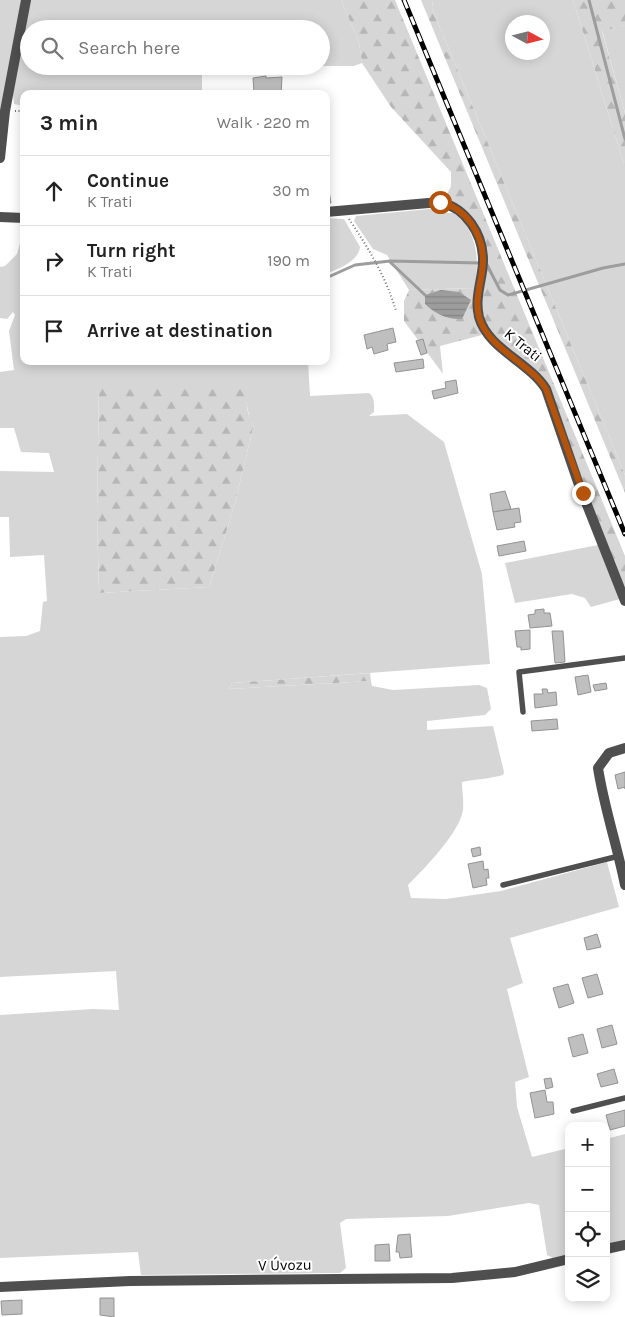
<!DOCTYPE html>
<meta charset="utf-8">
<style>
body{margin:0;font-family:Karla,sans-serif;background:#f2f2f2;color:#222}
.controls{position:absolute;right:15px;bottom:15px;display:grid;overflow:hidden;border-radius:10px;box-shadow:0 2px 12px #0003}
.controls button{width:45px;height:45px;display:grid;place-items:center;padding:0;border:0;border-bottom:1px solid #e0e0e0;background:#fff;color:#222;font:25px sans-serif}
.compass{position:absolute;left:505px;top:15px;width:45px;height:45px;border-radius:50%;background:#fff;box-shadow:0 2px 12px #0003;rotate:97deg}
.stop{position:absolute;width:15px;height:15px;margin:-11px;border:4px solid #b45309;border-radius:50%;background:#fff}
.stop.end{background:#b45309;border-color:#fff;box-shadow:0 1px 5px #0008}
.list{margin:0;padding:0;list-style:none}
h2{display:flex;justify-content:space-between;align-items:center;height:65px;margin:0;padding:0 20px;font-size:21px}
h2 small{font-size:16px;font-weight:400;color:#767676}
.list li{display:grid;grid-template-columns:32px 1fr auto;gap:15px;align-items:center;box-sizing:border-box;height:70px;padding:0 20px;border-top:1px solid #e0e0e0}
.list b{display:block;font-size:19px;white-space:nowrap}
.list p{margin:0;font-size:16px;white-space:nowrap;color:#767676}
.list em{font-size:16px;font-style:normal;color:#767676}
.icon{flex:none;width:28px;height:28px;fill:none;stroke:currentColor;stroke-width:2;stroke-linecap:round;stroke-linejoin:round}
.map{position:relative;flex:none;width:625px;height:1317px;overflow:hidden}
.search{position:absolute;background:#fff;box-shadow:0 2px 12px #0003;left:20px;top:20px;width:310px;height:55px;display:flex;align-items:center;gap:12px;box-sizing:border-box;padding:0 18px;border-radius:28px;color:#767676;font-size:19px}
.panel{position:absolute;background:#fff;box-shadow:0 2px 12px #0003;left:20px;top:90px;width:310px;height:275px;border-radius:10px}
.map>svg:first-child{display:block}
</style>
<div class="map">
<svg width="625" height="1317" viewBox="0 0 625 1317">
<defs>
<pattern id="forest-firs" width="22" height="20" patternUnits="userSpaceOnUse" patternTransform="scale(1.25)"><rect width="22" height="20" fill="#d6d6d6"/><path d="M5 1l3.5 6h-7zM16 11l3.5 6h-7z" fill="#b6b6b6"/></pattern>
<pattern id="water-rules" width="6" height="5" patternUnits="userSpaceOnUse" patternTransform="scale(1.25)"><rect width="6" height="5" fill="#9d9d9d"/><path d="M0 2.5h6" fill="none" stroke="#858585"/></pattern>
</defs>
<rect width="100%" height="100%" fill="#fff"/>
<g fill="#d6d6d6" fill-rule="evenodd">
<polygon points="0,0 21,0 0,123"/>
<polygon points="29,0 341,0 359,42 362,63 354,66 321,66 321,29 29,29 29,66 246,66 220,68 202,74 202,94 24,94 24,106 14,104 13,94"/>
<path d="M433,0H573L625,167V475L432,8ZM512,22H542V52H512Z"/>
<polygon points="625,25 625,113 602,30"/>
<path d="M440,208L444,213H457C478,236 479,259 475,288L409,290L387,255L373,249L354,221L356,216Z"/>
<path d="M326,218L344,219L360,247C358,262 339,268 326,274Z"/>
<path d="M24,229V361H308L310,396L369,393C375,397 374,405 374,412L369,416L407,414L444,442L482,574L490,664L232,683L229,689L371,681L372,686L393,690L479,685L487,688L491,709L485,715L427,721V730L493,726L504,772L503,775C490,779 475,779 462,782C462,791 464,801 463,810C460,832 424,869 408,885L411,898L446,899L501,891L607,862L619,907L510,938L523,983L507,989L529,1077L515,1082L517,1107L532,1157L569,1148V1255L553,1258L547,1255L539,1205L529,1203L448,1216L346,1219L340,1223L346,1268L340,1273L141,1275L138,1252L0,1258V1015L93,1009L119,1010L116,971L0,977V637L26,636L40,631L43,602L47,601L44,555L10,557L9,517H0V471L54,472L49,453L21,452L14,428H0V372L14,370L9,331L15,315L13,312L7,319L0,318V267L5,266L17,254ZM99,385L246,401L250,420L254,424L234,507L209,587L99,593L97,514Z"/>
<polygon points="598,545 620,599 591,607 585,598 572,594 515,603 505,563"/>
<polygon points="625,1134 625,1240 606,1246 606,1139"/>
</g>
<g fill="url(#forest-firs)">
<path d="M341,0H395L625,556V588L580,480L543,379C527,360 496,346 485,323C476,302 489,280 486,258C485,252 481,246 479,240C471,216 469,208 444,200L451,186V172L391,107L362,63L359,42Z"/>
<polygon points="421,0 433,0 432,8 625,475 625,493"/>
<polygon points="573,0 625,0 625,25 602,31 625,113 625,167"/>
<polygon points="475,288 473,314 482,335 440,346 443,374 404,321 404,301 409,290"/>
<path d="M99,385L240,388C250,398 244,414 254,424L234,507L209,587L99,593L97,514Z"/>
<polygon points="370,673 371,681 229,689 232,683"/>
</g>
<path fill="url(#water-rules)" d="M441,290L459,292L471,300L462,319C448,320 435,314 425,304V295Z"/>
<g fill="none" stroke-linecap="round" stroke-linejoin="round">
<g stroke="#9d9d9d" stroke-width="3">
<polyline points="589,0 625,139"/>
<polyline points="390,262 425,295"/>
<polyline points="486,263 500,290 508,295 603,268 625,264"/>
<polyline points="326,278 355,265 390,261 480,263"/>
</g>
</g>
<g fill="#bfbfbf" stroke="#939393">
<polygon points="266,76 266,78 282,77 281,94 254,92 253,78"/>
<polygon points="326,173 331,203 326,204"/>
<polygon points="393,328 396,342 387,344 388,350 374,354 372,347 367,349 364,335"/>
<polygon points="423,339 427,353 421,355 416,341"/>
<polygon points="423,359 424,368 396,372 394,363"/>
<polygon points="456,380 458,393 434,399 432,391 446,388 445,382"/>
<polygon points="505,491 511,509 493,512 490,494"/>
<polygon points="519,508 521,522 514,523 515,527 497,530 493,512"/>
<polygon points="524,541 526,551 499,556 497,546"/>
<polygon points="544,609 544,613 550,613 552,626 530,628 528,615 535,614 535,610"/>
<polygon points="530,630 530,649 521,650 521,647 517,647 515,631"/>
<polygon points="552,631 563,631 565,662 555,663"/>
<polygon points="588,675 591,692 578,695 575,677"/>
<polygon points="606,683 607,689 595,691 593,685"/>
<polygon points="542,689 547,689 548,693 556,692 557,705 535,708 534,694 543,694"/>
<polygon points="557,719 558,729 532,731 531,721"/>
<polygon points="625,772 625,789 625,787 618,789 615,775"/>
<polygon points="480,847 481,855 473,857 471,849"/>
<polygon points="483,861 484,870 488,869 489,878 486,878 487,885 473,888 468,864"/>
<polygon points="597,934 601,947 587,950 584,938"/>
<polygon points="597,974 603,994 588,998 582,978"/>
<polygon points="568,984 574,1003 559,1008 553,988"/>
<polygon points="612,1025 617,1044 602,1048 597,1029"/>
<polygon points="583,1034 588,1053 573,1057 568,1038"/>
<polygon points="614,1069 618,1083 601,1087 597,1074"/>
<polygon points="551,1078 553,1087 546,1089 544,1079"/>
<polygon points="545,1090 547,1102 553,1102 554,1114 535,1118 530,1093"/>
<polygon points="625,1110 625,1126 610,1130 606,1115"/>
<polygon points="410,1234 412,1257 400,1258 399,1252 396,1252 398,1235"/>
<polygon points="389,1244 390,1261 375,1261 375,1245"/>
<polygon points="100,1298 114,1298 114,1317 100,1315"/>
<polygon points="22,1300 22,1314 2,1315 1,1301"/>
</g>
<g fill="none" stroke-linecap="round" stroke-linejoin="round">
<g stroke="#717171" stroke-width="2" stroke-dasharray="1 2.5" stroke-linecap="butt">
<polyline points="15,111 24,111"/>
<path d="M349,219C369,249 386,277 396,311"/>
</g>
<g stroke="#4f4f4f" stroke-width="5.5">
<polyline points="523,712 519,672 625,658"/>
<polyline points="503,885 619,856"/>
<polyline points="573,1111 625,1098"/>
</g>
<g stroke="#4f4f4f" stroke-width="10">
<polyline points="0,158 5,111 26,0"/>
<path d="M326,212L440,202C466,208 483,234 483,260C483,279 474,297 479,317C488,349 529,362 546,389L578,482L625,601"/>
<polyline points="0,217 24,218"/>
<path d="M625,748L609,753L598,768C604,807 617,845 625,885"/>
<polyline points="606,1249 625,1245"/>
<polyline points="0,1287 130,1281 452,1278 515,1272 569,1259"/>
</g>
<defs>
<polyline id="rail" points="404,0 625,534"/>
</defs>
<use href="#rail" stroke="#000" stroke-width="5"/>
<use href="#rail" stroke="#fff" stroke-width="3" stroke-dasharray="9" stroke-linecap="butt"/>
</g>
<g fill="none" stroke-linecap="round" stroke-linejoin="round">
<path stroke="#b45309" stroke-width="6" d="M440,202C466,208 483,234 483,260C483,279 474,297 479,317C488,349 529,362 546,389L583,493"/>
</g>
<g text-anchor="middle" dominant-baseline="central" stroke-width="4" stroke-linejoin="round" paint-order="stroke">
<g font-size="15" fill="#000" stroke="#fff">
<text transform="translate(523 345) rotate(39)">K Trati</text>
<text transform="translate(285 1265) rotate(-1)">V Úvozu</text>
</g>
</g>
</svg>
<div class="controls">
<button>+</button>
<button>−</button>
<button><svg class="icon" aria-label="locate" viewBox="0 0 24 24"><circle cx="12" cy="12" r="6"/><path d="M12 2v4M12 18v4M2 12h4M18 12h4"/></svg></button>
<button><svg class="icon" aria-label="layers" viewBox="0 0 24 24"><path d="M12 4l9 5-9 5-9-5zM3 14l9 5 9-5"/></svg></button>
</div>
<svg class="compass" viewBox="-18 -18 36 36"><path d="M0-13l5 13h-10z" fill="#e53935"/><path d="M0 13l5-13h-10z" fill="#767676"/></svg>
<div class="stop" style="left:440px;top:202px"></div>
<div class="stop end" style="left:583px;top:493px"></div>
<div class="search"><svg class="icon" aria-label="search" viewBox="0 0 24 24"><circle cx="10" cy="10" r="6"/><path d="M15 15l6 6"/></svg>Search here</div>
<section class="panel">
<h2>3 min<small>Walk · 220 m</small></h2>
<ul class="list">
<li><svg class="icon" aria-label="ahead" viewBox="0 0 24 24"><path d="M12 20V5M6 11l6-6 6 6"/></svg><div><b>Continue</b><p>K Trati</p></div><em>30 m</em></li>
<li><svg class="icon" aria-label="right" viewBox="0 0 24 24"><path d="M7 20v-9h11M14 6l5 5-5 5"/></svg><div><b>Turn right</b><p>K Trati</p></div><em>190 m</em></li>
<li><svg class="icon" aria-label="arrive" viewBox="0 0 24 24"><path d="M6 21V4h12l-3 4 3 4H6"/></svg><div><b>Arrive at destination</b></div></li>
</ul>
</section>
</div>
